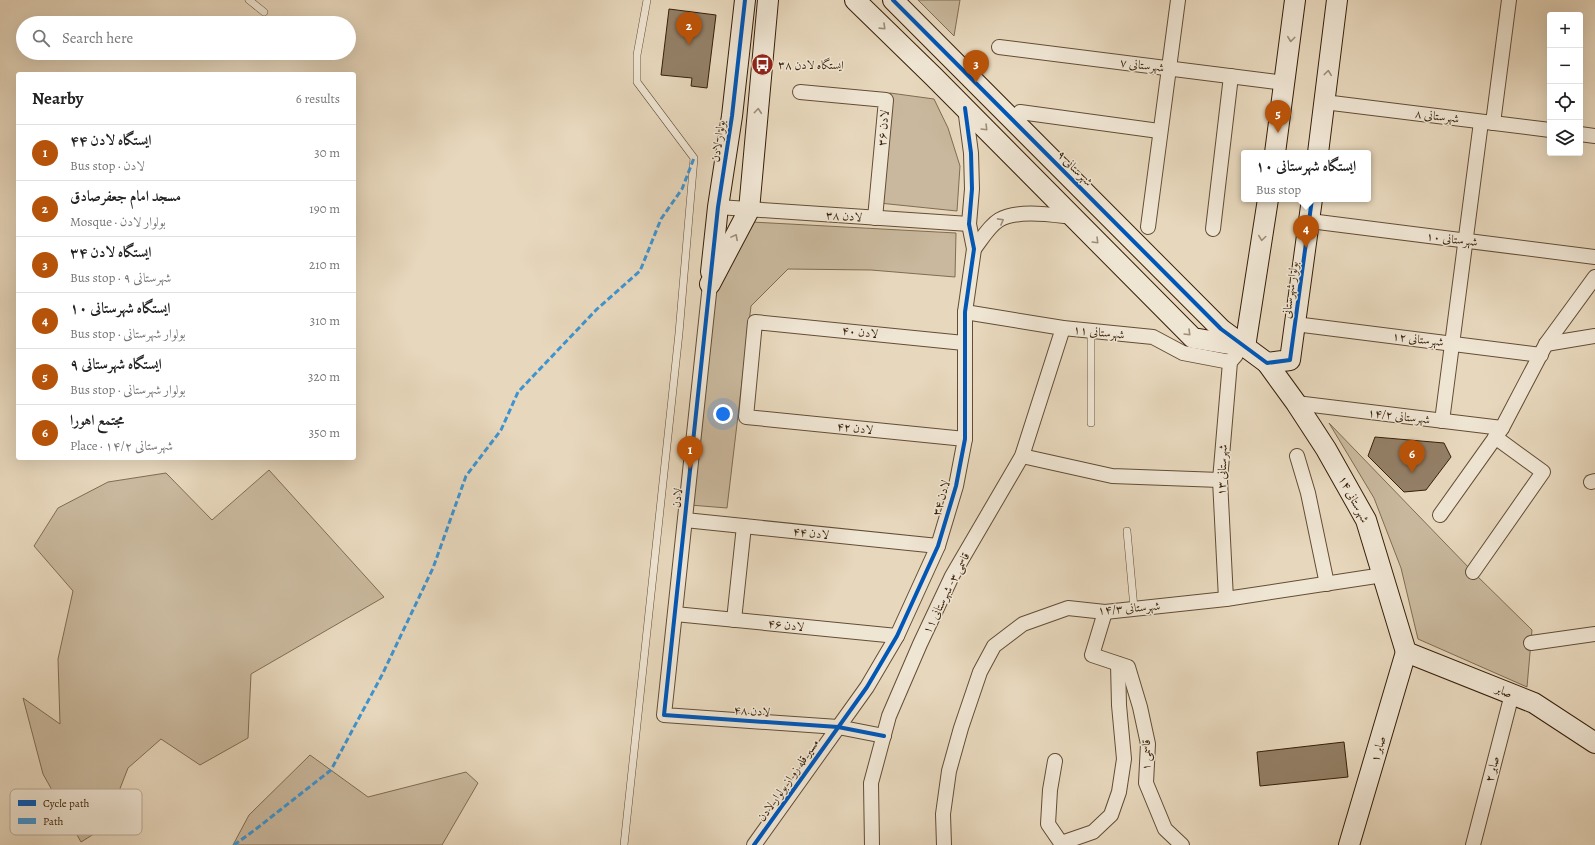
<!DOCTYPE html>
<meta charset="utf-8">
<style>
body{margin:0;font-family:Alegreya,Amiri,serif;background:#f6f6f6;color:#222}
.controls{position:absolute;right:12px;top:12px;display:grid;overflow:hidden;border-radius:4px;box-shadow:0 4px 16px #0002}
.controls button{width:36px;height:36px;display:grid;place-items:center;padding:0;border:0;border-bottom:1px solid #e0e0e0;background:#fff;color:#222;font:20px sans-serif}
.you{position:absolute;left:723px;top:414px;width:14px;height:14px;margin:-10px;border:3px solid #fff;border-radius:50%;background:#1a73e8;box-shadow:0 0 0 6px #1a73e833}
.badge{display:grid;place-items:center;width:26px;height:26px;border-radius:50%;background:#b45309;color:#fff;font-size:13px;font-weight:700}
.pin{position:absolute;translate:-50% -33px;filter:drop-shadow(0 1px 2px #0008)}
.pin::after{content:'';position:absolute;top:21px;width:14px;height:12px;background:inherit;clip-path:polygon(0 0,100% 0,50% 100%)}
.popup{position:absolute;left:1241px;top:150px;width:130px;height:52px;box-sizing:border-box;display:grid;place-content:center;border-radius:4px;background:#fff;filter:drop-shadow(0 1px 3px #0005);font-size:13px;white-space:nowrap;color:#767676}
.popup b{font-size:15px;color:#222}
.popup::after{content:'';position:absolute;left:50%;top:100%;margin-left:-8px;border:8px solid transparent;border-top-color:#fff}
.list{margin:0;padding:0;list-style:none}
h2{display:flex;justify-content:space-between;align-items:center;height:52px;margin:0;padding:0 16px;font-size:17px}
h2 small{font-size:13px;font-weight:400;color:#767676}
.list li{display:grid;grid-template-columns:26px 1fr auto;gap:12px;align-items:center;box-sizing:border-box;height:56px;padding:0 16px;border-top:1px solid #e0e0e0}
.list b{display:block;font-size:15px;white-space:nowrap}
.list p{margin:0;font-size:13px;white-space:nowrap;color:#767676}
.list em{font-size:13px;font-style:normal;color:#767676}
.icon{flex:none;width:22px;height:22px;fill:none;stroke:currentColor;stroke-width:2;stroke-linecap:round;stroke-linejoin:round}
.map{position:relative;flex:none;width:1595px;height:845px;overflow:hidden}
.search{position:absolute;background:#fff;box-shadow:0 4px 16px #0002;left:16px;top:16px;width:340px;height:44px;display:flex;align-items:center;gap:10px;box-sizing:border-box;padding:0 14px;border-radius:22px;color:#767676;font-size:15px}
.panel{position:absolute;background:#fff;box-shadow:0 4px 16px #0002;left:16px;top:72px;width:340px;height:388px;border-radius:4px}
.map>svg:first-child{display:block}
</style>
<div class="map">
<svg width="1595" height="845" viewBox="0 0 1595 845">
<rect width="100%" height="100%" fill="#e7d7bc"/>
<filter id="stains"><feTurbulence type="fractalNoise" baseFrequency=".005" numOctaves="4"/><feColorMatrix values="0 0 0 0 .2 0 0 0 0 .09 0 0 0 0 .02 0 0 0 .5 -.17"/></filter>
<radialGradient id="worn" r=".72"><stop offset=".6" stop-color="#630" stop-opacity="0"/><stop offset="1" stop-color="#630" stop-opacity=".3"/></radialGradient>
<g fill="#c9b89d" stroke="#806c52">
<polygon points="918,0 960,0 954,36"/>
<polygon points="890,93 934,99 948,128 960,166 957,211 879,203"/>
<polygon points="752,222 956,233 955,277 871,270 788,269 751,306 727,508 690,505 710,311 727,258"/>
<polygon points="1329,423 1473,572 1532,630 1527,687 1418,639 1401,568 1374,498"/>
<polygon points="269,470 384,597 251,674 248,738 200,765 161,739 128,768 105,827 81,842 43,774 23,698 60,724 58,659 73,591 34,546 58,508 108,482 166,473 212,520"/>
<polygon points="310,755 368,797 466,772 478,783 442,845 233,845 249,815"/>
</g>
<g fill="#937f66" stroke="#371f08">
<polygon points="669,9 716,15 707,88 691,86 692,78 661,75"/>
<polygon points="1375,437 1444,443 1451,457 1426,490 1404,492 1368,456"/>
<polygon points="1344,742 1348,777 1260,786 1257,752"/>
</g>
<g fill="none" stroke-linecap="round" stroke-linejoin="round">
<defs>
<g id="lane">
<polyline points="249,0 264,12"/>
<polyline points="1091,423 1091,332"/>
<polyline points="1127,531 1134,608"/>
<polyline points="624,845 679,333 694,158 637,82 637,55 647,0"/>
</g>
<g id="street">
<polyline points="999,47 1285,83"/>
<polyline points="800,92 886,100 875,218"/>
<polyline points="1324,102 1550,130"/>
<polyline points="1020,112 1159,131"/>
<polyline points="1493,123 1509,0"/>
<polyline points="1580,134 1595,136"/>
<polyline points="718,207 969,224"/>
<polyline points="1310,221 1595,257"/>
<polyline points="1148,227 1178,0"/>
<polyline points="1213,229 1231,76"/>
<path d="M974,249C981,240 989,226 999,220C1018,209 1053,215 1073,217"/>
<polyline points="710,284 664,715 838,727 884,736"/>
<polyline points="965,312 1063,328 1153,337 1183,353 1230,362"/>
<polyline points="1295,324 1541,355"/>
<polyline points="964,343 755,322 746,417 965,439"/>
<polyline points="1546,344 1595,336"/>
<polyline points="1296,403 1502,428"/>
<polyline points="1442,421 1481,122"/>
<polyline points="1022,456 1112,476 1220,480"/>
<polyline points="1297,456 1308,493 1327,584"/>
<polyline points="1591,482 1595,481"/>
<polyline points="1440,515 1502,428 1546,344 1595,277"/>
<polyline points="685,520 938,546"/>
<polyline points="1473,572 1543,472 1495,437"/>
<polyline points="1226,599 1220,480 1230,362 1236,355"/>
<polyline points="1105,612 1092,655 1128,667 1140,707 1148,744 1146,783 1165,829 1182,845"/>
<polyline points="675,614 897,636"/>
<polyline points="734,620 744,526"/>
<polyline points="1531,643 1595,634"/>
<polyline points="1055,761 1050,790 1048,824 1061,843 1093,832 1111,815 1119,792 1124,759 1119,705 1118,664"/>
<polyline points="754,845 867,687 897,636 938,546 956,486 965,439 965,312 974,249 969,224 972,189 971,153 965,108"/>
<polyline points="872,845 871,783 889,716 920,644 952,576 1022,456 1063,328"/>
<polyline points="944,845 943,814 949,771 961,728 980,672 994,646 1023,624 1068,608 1105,612 1226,599 1383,575"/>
<polyline points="1473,845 1512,694"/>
</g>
<g id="secondary">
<polyline points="855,0 934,77 1193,338 1241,346"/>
<polyline points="893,0 1221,329 1267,363 1290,360 1312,199"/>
<polyline points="1275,153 1295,0"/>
<polyline points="1318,153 1337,0"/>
<polyline points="711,272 718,207 732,116 745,0"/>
<polyline points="710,284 749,210 768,0"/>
<polyline points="1245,347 1268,199"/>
<polyline points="1267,363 1296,403 1326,449 1366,520 1406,652"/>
<polyline points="1406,652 1534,703 1595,743"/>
<polyline points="1349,845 1406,652"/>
</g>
</defs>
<use href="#lane" stroke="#634d35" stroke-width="8"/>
<use href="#street" stroke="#634d35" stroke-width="16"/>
<use href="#secondary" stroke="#371f08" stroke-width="22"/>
<use href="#lane" stroke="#efe5d3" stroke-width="7"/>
<use href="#street" stroke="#efe5d3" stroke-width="14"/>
<use href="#secondary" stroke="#efe5d3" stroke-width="20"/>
<polyline stroke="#3e94d1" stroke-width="3" stroke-dasharray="6 3" stroke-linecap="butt" points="234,845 256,829 331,770 382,675 433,568 466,476 501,430 518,392 597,309 640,271 661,219 682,189 694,158"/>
<defs>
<g id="cycleway">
<polyline points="745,0 732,116 718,207 664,715 838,727 884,736"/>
<polyline points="893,0 1221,329 1267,363 1290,360 1312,199"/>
<polyline points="754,845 867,687 897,636 938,546 956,486 965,439 965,312 974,249 969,224 972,189 971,153 965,108"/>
</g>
</defs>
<use href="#cycleway" stroke="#efe5d3" stroke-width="6"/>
<use href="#cycleway" stroke="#0057b8" stroke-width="4"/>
</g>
<defs><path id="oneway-chevron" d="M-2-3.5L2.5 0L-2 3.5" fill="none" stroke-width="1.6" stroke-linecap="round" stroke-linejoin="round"/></defs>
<g stroke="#9c8c78">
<use href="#oneway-chevron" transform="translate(883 27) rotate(44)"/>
<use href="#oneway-chevron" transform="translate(1291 39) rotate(97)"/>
<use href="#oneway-chevron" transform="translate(1328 73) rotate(-83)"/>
<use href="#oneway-chevron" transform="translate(758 111) rotate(-85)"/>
<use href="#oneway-chevron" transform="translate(985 128) rotate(45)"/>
<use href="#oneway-chevron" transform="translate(1001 221) rotate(-29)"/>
<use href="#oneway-chevron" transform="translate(735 237) rotate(-62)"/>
<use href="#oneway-chevron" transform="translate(1262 238) rotate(98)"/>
<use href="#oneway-chevron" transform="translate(1096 241) rotate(45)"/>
<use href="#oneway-chevron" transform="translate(1188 333) rotate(45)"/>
</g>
<defs>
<symbol id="bus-disc" viewBox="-11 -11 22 22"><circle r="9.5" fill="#8f2418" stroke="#efe5d3"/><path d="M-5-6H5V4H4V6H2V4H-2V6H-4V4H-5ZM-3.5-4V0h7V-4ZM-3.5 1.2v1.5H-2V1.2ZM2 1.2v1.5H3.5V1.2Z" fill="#fff"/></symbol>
</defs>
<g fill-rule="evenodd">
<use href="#bus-disc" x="750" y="52" width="25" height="25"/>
</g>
<g text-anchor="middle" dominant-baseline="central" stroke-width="3" stroke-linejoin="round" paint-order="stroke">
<g font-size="12" fill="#371f08" stroke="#efe5d3" text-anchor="start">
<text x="778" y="65">ایستگاه لادن ۳۸</text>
</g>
<g font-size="12" fill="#371f08" stroke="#efe5d3">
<text transform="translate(1142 65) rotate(7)">شهرستانی ۷</text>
<text transform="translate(1437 116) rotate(7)">شهرستانی ۸</text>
<text transform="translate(883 128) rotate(-85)">لادن ۳۶</text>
<text transform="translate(718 141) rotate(-82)">بولوار لادن</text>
<text transform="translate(1075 168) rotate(45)">شهرستانی ۹</text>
<text transform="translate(844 216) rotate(4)">لادن ۳۸</text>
<text transform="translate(1452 239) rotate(7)">شهرستانی ۱۰</text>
<text transform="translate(1290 290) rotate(-82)">بولوار شهرستانی</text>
<text transform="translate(860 332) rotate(6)">لادن ۴۰</text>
<text transform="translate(1099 332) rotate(6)">شهرستانی ۱۱</text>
<text transform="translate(1418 339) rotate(7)">شهرستانی ۱۲</text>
<text transform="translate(1399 416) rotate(7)">شهرستانی ۱۴/۲</text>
<text transform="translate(855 428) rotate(6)">لادن ۴۲</text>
<text transform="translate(1222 470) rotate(-88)">شهرستانی ۱۳</text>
<text transform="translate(677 498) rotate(-84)">لادن</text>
<text transform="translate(941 498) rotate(-74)">لادن ۳۴</text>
<text transform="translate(1354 499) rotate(62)">شهرستانی ۱۴</text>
<text transform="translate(811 533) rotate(6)">لادن ۴۴</text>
<text transform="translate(946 593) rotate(-63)">قاسمی ۳- شهرستانی ۱۱</text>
<text transform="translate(1129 608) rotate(-4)">شهرستانی ۱۴/۳</text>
<text transform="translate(786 625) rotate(6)">لادن ۴۶</text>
<text transform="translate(1504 691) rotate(22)">صابر</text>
<text transform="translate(752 711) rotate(4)">لادن ۴۸</text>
<text transform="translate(1378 749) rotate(-74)">صابر ۱</text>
<text transform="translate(1146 755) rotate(-90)">قاسمی ۱</text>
<text transform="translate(1492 769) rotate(-75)">صابر ۲</text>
<text transform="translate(788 780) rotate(-55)">مسیر قله زو از بولوار لادن</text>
</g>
</g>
<rect x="10" y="789" width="132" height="46" rx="6" fill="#efe5d3" stroke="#b8aa96" stroke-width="1"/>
<rect x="18" y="800" width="18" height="6" fill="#0057b8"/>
<rect x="18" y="818" width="18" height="6" fill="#3e94d1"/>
<g font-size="11" fill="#371f08">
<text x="43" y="807">Cycle path</text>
<text x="43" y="825">Path</text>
</g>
<rect width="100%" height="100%" filter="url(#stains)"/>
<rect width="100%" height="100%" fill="url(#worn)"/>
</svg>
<div class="controls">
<button>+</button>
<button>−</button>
<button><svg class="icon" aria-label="locate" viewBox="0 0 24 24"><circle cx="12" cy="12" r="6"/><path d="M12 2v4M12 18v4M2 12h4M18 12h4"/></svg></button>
<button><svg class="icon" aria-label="layers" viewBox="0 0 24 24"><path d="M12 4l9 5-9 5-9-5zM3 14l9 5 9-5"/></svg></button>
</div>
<div class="you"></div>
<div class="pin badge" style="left:690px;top:469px">1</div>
<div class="pin badge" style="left:689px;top:45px">2</div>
<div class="pin badge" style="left:976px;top:83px">3</div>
<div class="pin badge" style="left:1306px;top:248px">4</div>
<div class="popup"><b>ایستگاه شهرستانی ۱۰</b>Bus stop</div>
<div class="pin badge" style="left:1278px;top:133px">5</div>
<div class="pin badge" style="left:1412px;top:473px">6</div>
<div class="search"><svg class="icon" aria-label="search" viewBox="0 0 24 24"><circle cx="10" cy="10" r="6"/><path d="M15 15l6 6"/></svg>Search here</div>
<section class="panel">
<h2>Nearby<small>6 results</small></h2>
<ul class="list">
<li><span class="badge">1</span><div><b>ایستگاه لادن ۴۴</b><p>Bus stop · لادن</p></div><em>30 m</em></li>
<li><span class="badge">2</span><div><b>مسجد امام جعفرصادق</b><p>Mosque · بولوار لادن</p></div><em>190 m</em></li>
<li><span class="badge">3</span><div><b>ایستگاه لادن ۳۴</b><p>Bus stop · شهرستانی ۹</p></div><em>210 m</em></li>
<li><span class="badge">4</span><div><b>ایستگاه شهرستانی ۱۰</b><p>Bus stop · بولوار شهرستانی</p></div><em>310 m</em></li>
<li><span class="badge">5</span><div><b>ایستگاه شهرستانی ۹</b><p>Bus stop · بولوار شهرستانی</p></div><em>320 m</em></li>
<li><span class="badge">6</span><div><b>مجتمع اهورا</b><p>Place · شهرستانی ۱۴/۲</p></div><em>350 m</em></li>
</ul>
</section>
</div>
